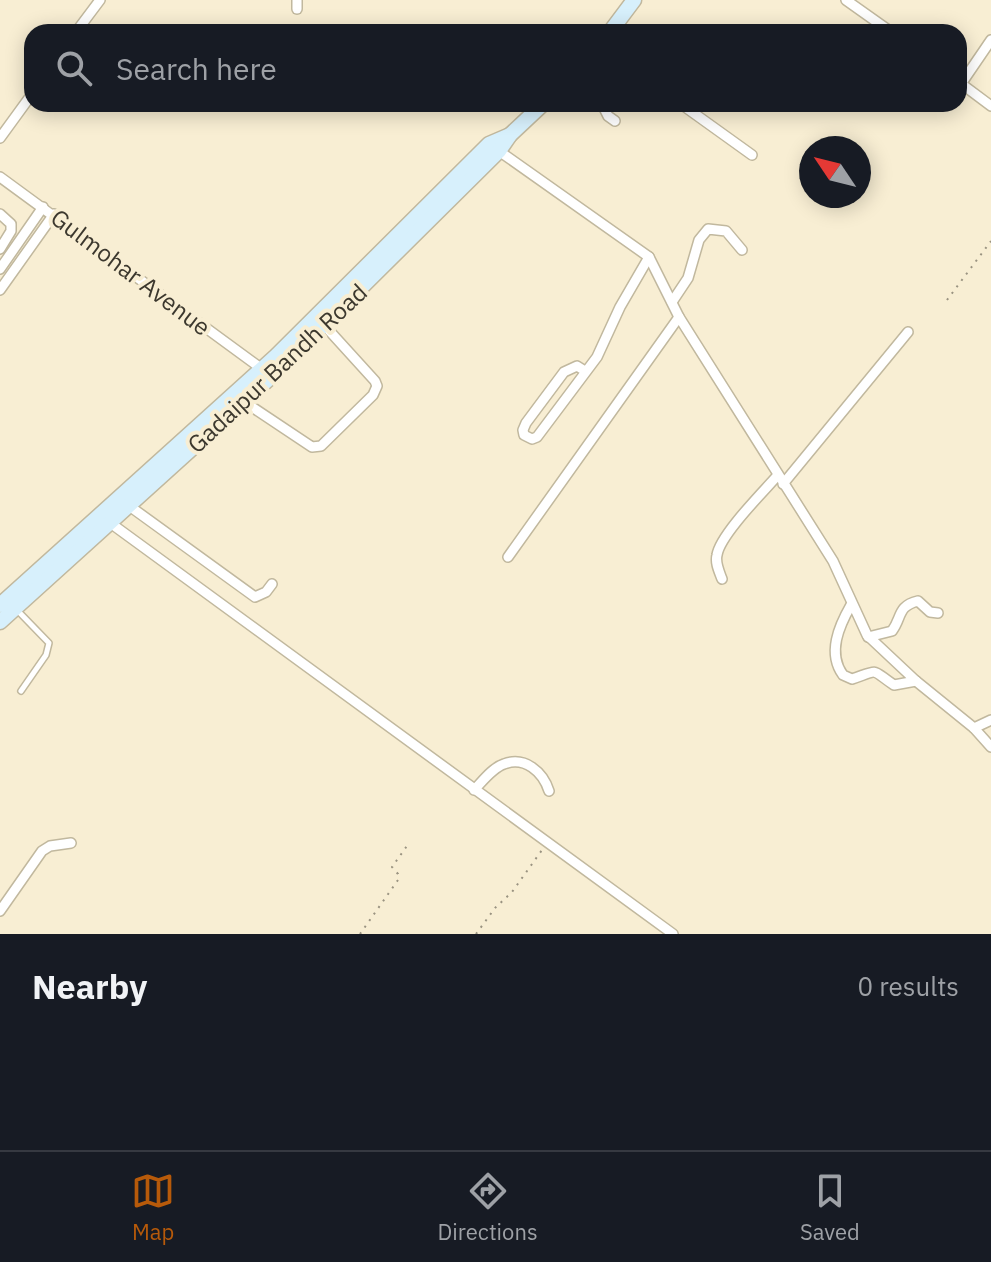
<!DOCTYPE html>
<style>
body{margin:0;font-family:"IBM Plex Sans",sans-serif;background:#242831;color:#f1f3f6}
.compass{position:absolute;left:799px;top:136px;width:72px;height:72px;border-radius:50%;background:#171b24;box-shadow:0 4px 20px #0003;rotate:305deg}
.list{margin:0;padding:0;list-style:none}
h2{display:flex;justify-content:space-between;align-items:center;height:104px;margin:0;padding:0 32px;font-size:34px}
h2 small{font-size:26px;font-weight:400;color:#9ea1a6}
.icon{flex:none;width:44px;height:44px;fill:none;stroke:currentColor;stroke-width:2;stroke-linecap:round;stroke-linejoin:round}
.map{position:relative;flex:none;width:991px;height:934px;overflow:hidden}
.search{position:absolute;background:#171b24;box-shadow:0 4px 20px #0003;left:24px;right:24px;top:24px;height:88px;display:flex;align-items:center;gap:20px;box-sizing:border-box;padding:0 28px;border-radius:24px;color:#9ea1a6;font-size:30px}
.sheet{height:216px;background:#171b24}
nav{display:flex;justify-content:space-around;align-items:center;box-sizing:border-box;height:112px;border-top:2px solid #363941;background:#171b24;font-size:22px;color:#9ea1a6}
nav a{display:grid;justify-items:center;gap:4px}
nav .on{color:#b75a0a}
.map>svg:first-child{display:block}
</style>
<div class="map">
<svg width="991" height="934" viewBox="0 0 991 934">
<rect width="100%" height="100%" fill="#f8eed3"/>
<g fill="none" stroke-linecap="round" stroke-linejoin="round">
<defs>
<polyline id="lane" points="16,609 49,643 46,655 21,691"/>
<g id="street">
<polyline points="846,0 891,32"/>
<polyline points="297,9 297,0"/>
<polyline points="76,32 100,0"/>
<polyline points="959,82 991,106"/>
<polyline points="961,84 991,40"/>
<polyline points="602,104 608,116 615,121"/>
<polyline points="681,104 752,155"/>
<polyline points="0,138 32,94"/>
<polyline points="499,151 649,257 679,317 833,561 867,635 916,681 974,728 991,747"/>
<polyline points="0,177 262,369"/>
<polyline points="0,214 11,224 11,231 0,249"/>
<polyline points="0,269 43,207"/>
<polyline points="0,290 54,214"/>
<polyline points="672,302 688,278 699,240 708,229 726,231 742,250"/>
<polyline points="585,371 577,366 564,372 526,423 523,430 524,435 532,439 537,437 597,357 620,307 649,257"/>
<polyline points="243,401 312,447 321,446 373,395 377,386 375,381 325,326"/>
<polyline points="783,484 908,332"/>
<polyline points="128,505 255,597 266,592 272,584"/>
<polyline points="109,522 673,934"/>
<polyline points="508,557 679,317"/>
<path d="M722,579C719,571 715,563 717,555C720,535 763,492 778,475"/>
<path d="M851,605C839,626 827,653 843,675L852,679C881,669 870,669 894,685L916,681"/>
<path d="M868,637L892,631C902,618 897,606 918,601L930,612L938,613"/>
<polyline points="974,728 991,720"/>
<path d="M474,790C482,782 492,768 504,764C525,756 543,772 549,791"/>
<polyline points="0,911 42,851 50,846 71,843"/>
</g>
<g id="secondary">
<polyline points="610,32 634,0"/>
<polyline points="0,605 276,356 489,144 510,135"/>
<polyline points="0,622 272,376 499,151 510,135 543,104"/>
</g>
</defs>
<use href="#lane" stroke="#c1b89e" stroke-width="8"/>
<use href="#street" stroke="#c1b89e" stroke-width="12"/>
<use href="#secondary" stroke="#c1b89e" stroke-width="17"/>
<g stroke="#9a9381" stroke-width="2" stroke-dasharray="2 6" stroke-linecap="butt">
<polyline points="947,300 991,241"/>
<polyline points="360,934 398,880 398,874 392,867 409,843"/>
<polyline points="476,934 495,908 512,892 542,850"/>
</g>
<use href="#lane" stroke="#fff" stroke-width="5"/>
<use href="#street" stroke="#fff" stroke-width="9"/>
<use href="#secondary" stroke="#d7f0fc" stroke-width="14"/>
</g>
<g text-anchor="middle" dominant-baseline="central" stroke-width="8" stroke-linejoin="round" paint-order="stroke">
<g font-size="24" fill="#3c382e" stroke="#f8eed3">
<text transform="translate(131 272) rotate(37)">Gulmohar Avenue</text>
<text transform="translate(277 368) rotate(-43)">Gadaipur Bandh Road</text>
</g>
</g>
</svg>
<svg class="compass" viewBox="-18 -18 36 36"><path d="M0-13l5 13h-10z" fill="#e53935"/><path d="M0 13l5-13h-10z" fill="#9ea1a6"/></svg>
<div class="search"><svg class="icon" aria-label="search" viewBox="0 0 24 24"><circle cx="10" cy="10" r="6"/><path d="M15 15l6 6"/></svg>Search here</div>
</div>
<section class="sheet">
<h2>Nearby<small>0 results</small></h2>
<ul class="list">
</ul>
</section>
<nav>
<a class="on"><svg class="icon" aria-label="map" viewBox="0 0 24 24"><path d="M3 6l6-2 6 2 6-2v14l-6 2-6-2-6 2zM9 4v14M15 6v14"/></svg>Map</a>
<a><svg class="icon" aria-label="directions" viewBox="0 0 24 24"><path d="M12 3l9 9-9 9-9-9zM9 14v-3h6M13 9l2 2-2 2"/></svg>Directions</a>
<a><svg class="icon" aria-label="saved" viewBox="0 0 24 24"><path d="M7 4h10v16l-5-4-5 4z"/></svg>Saved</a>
</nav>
